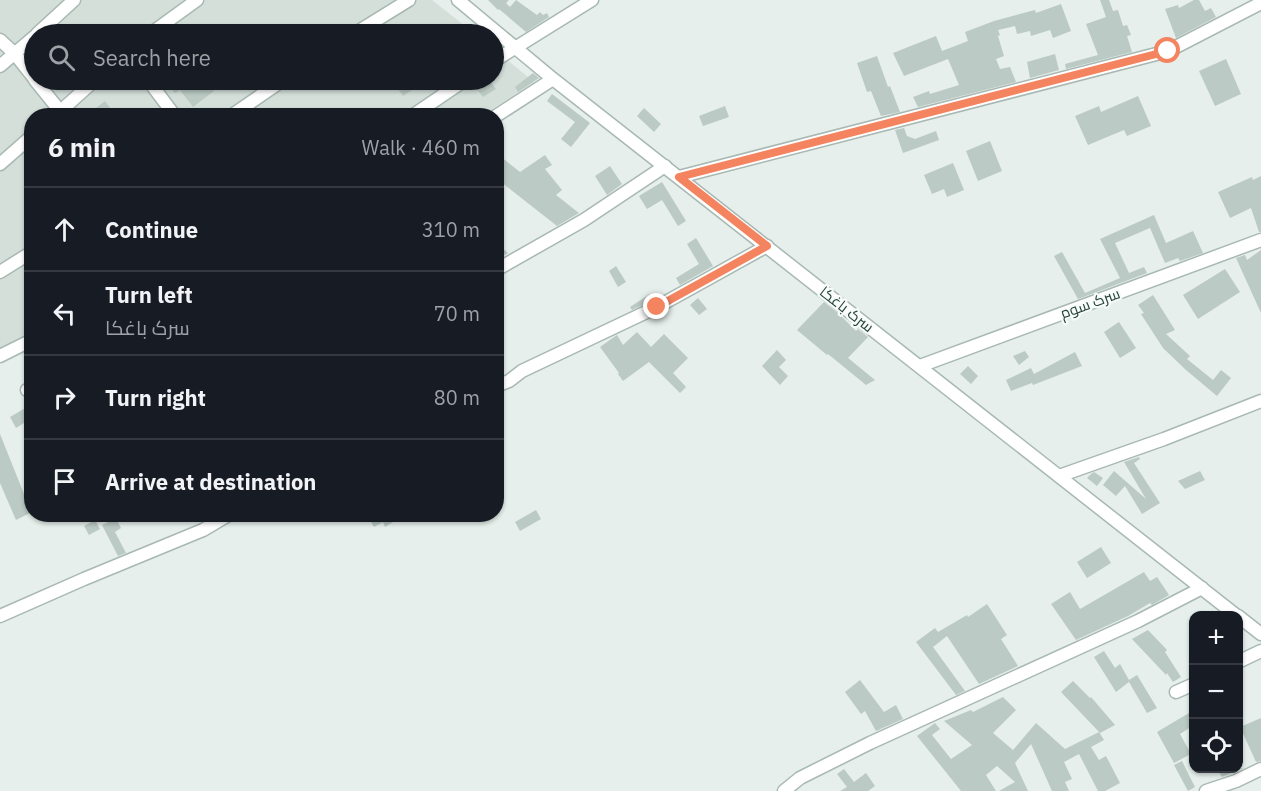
<!DOCTYPE html>
<meta charset="utf-8">
<style>
body{margin:0;font-family:"IBM Plex Sans",Cairo,sans-serif;background:#242831;color:#f1f3f6}
.controls{position:absolute;right:18px;bottom:18px;display:grid;overflow:hidden;border-radius:12px;box-shadow:0 2px 4px #0004}
.controls button{width:54px;height:54px;display:grid;place-items:center;padding:0;border:0;border-bottom:2px solid #363941;background:#171b24;color:#f1f3f6;font:30px sans-serif}
.stop{position:absolute;width:18px;height:18px;margin:-14px;border:4px solid #f4845f;border-radius:50%;background:#fff}
.stop.end{background:#f4845f;border-color:#fff;box-shadow:0 2px 6px #0008}
.list{margin:0;padding:0;list-style:none}
h2{display:flex;justify-content:space-between;align-items:center;height:78px;margin:0;padding:0 24px;font-size:26px}
h2 small{font-size:20px;font-weight:400;color:#9ea1a6}
.list li{display:grid;grid-template-columns:39px 1fr auto;gap:18px;align-items:center;box-sizing:border-box;height:84px;padding:0 24px;border-top:2px solid #363941}
.list b{display:block;font-size:22px;white-space:nowrap}
.list p{margin:0;font-size:20px;white-space:nowrap;color:#9ea1a6}
.list em{font-size:20px;font-style:normal;color:#9ea1a6}
.icon{flex:none;width:33px;height:33px;fill:none;stroke:currentColor;stroke-width:2;stroke-linecap:round;stroke-linejoin:round}
.map{position:relative;flex:none;width:1261px;height:791px;overflow:hidden}
.search{position:absolute;background:#171b24;box-shadow:0 2px 4px #0004;left:24px;top:24px;width:480px;height:66px;display:flex;align-items:center;gap:15px;box-sizing:border-box;padding:0 21px;border-radius:33px;color:#9ea1a6;font-size:22px}
.panel{position:absolute;background:#171b24;box-shadow:0 2px 4px #0004;left:24px;top:108px;width:480px;height:414px;border-radius:24px}
.map>svg:first-child{display:block}
</style>
<div class="map">
<svg width="1261" height="791" viewBox="0 0 1261 791">
<rect width="100%" height="100%" fill="#e6efeb"/>
<polygon fill="#d4dfda" points="0,0 432,0 475,34 34,34 34,80 494,80 494,49 534,82 483,115 32,116 31,337 0,351"/>
<g fill="#bbcac4">
<polygon points="488,0 509,0 506,3 510,7 516,0 537,15 540,12 543,15 547,13 549,17 526,32 499,9 498,10"/>
<polygon points="1100,0 1109,0 1113,11 1118,10 1123,26 1127,25 1131,35 1127,36 1132,52 1066,69 1065,64 1098,55 1086,24 1106,17"/>
<polygon points="1194,0 1199,0 1205,11 1211,8 1216,17 1176,38 1165,9 1178,5 1179,8"/>
<polygon points="1061,4 1071,31 1053,38 1050,30 1031,36 1030,31 1017,34 1015,26 998,30 1000,35 998,36 1004,56 996,59 1000,69 1010,67 1016,82 918,107 913,97 929,91 930,94 959,85 948,59 904,76 893,53 936,36 942,51 968,41 965,32 994,21 1035,10 1036,13"/>
<polygon points="1055,54 1059,70 1030,78 1027,62"/>
<polygon points="877,56 888,87 890,86 900,112 881,116 871,91 867,92 857,63"/>
<polygon points="1226,59 1241,94 1215,106 1199,71"/>
<polygon points="533,73 539,78 518,92 515,87"/>
<polygon points="164,80 205,80 214,91 193,107 180,90 175,93"/>
<polygon points="392,80 427,80 403,96"/>
<polygon points="487,81 490,81 496,89 483,97 476,88"/>
<polygon points="552,94 590,123 571,147 561,139 575,122 547,101"/>
<polygon points="1138,96 1151,126 1127,136 1124,130 1088,145 1075,116 1099,106 1101,112"/>
<polygon points="105,101 116,116 102,116 96,108"/>
<polygon points="725,106 729,117 703,126 699,116"/>
<polygon points="644,108 661,124 654,132 637,116"/>
<polygon points="904,128 907,136 915,139 936,131 939,140 903,153 895,130"/>
<polygon points="990,141 1002,171 978,181 966,151"/>
<polygon points="496,153 520,172 545,155 552,165 545,169 562,190 556,195 579,213 557,226 496,178"/>
<polygon points="953,163 964,190 947,197 944,189 932,194 924,175"/>
<polygon points="610,166 622,184 607,195 595,176"/>
<polygon points="1261,176 1261,232 1259,232 1251,208 1230,218 1218,192 1252,177 1253,180"/>
<polygon points="662,182 686,221 678,226 662,200 647,209 639,196"/>
<polygon points="1154,215 1166,243 1193,231 1203,253 1180,261 1178,258 1165,263 1150,228 1115,243 1129,273 1144,267 1147,273 1078,299 1054,256 1062,252 1085,293 1120,278 1100,239"/>
<polygon points="696,238 713,266 680,285 676,278 699,264 687,244"/>
<polygon points="496,242 508,253 496,260"/>
<polygon points="1261,250 1261,313 1236,258 1245,255 1247,260"/>
<polygon points="616,266 626,282 618,287 609,271"/>
<polygon points="1225,269 1240,292 1198,319 1183,295"/>
<polygon points="650,294 653,300 632,310 630,307"/>
<polygon points="1153,295 1175,330 1166,334 1190,356 1187,359 1213,380 1221,370 1231,378 1217,396 1186,370 1163,348 1141,314 1144,313 1138,305"/>
<polygon points="698,298 707,309 699,315 690,305"/>
<polygon points="824,302 838,313 856,331 858,329 868,337 848,358 875,380 866,385 828,354 827,355 797,330"/>
<polygon points="1119,322 1136,348 1120,358 1104,332"/>
<polygon points="637,332 651,347 664,334 688,358 673,373 686,387 680,393 649,362 623,381 618,374 619,373 600,347 617,335 623,345"/>
<polygon points="777,350 786,360 779,367 788,376 780,385 762,366"/>
<polygon points="1025,351 1029,357 1019,365 1013,356"/>
<polygon points="1075,352 1082,366 1033,385 1032,383 1011,391 1006,380 1031,368 1034,374"/>
<polygon points="968,366 978,376 971,384 960,374"/>
<polygon points="32,404 32,438 24,423 16,428 10,417"/>
<polygon points="0,434 26,499 32,496 32,512 16,520 0,483"/>
<polygon points="1139,457 1140,459 1134,463 1160,503 1142,514 1125,486 1116,496 1103,485 1114,471 1146,499 1124,462"/>
<polygon points="1200,471 1205,480 1185,489 1178,481"/>
<polygon points="1094,472 1103,478 1097,486 1087,478 1091,474"/>
<polygon points="536,510 541,519 520,531 515,522"/>
<polygon points="366,514 406,514 385,527 383,522 374,527"/>
<polygon points="116,518 121,528 115,532 126,553 118,556 102,525"/>
<polygon points="95,520 100,529 89,535 84,526"/>
<polygon points="1101,547 1111,563 1087,578 1077,562"/>
<polygon points="1144,572 1150,581 1157,577 1169,595 1152,605 1150,603 1128,616 1076,640 1051,604 1070,592 1080,609"/>
<polygon points="987,604 1007,635 1001,639 1018,666 979,684 947,636 933,647 965,691 956,695 916,642 935,628 938,632 967,615 968,617"/>
<polygon points="1148,630 1167,650 1165,652 1181,677 1173,682 1167,673 1166,675 1132,639"/>
<polygon points="1104,651 1115,668 1120,664 1129,680 1137,675 1157,708 1147,713 1129,682 1116,692 1094,657"/>
<polygon points="860,680 884,712 896,705 903,719 876,731 865,711 861,714 845,692"/>
<polygon points="1073,681 1090,698 1091,697 1115,725 1100,733 1061,692"/>
<polygon points="1003,697 1016,710 993,733 1013,750 1036,723 1065,749 1099,732 1104,740 1091,747 1099,760 1106,756 1120,783 1105,791 1098,791 1079,754 1064,762 1072,779 1065,782 1069,791 1052,791 1031,744 1015,763 1028,791 999,791 1015,782 997,766 986,775 996,791 961,791 917,736 935,723 940,729 932,735 951,759 972,745 944,721 971,710 973,712"/>
<polygon points="1189,713 1194,721 1194,725 1180,734 1191,754 1174,763 1157,732"/>
<polygon points="1261,718 1261,761 1256,762 1240,727"/>
<polygon points="1182,761 1195,787 1188,791 1174,765"/>
<polygon points="1216,768 1243,768 1222,777"/>
<polygon points="844,769 854,782 866,773 875,786 868,791 840,791 847,787 837,774"/>
</g>
<g fill="none" stroke-linecap="round" stroke-linejoin="round">
<defs>
<g id="minor">
<polyline points="458,0 553,79 1237,616"/>
<polyline points="37,34 74,0"/>
<polyline points="150,34 197,0"/>
<polyline points="354,34 409,0"/>
<polyline points="0,40 15,54 34,78"/>
<polyline points="494,61 592,0"/>
<polyline points="0,66 34,37"/>
<polyline points="35,80 64,116"/>
<polyline points="148,80 175,116"/>
<polyline points="55,116 95,80"/>
<polyline points="231,116 283,80"/>
<polyline points="412,116 465,80"/>
<polyline points="496,116 553,79"/>
<polyline points="0,164 32,136"/>
<polyline points="679,177 1168,51 1261,3"/>
<polyline points="496,270 584,220 665,166"/>
<polyline points="0,272 32,252"/>
<polyline points="0,356 32,340"/>
<polyline points="920,366 1261,240"/>
<polyline points="496,386 509,381 522,371 657,307 767,246"/>
<polyline points="27,390 32,388"/>
<polyline points="1059,476 1164,439 1261,401"/>
<polyline points="0,616 84,579 203,530 230,514"/>
<polyline points="1238,616 1261,634"/>
<polyline points="1238,662 1261,651"/>
<polyline points="1176,692 1194,684"/>
<polyline points="784,791 800,778 870,743 1138,621 1202,588"/>
<polyline points="1206,791 1236,781 1261,769"/>
</g>
</defs>
<use href="#minor" stroke="#a8b8b2" stroke-width="15"/>
<use href="#minor" stroke="#fff" stroke-width="12"/>
</g>
<g fill="none" stroke-linecap="round" stroke-linejoin="round">
<polyline stroke="#f4845f" stroke-width="8" points="657,307 767,246 679,177 1168,51"/>
</g>
<g text-anchor="middle" dominant-baseline="central" stroke-width="4.5" stroke-linejoin="round" paint-order="stroke">
<g font-size="15" fill="#24423a" stroke="#f7fbf9">
<text transform="translate(1090 303) rotate(-20)">سرک سوم</text>
<text transform="translate(847 309) rotate(38)">سرک باغکا</text>
</g>
</g>
</svg>
<div class="controls">
<button>+</button>
<button>−</button>
<button><svg class="icon" aria-label="locate" viewBox="0 0 24 24"><circle cx="12" cy="12" r="6"/><path d="M12 2v4M12 18v4M2 12h4M18 12h4"/></svg></button>
</div>
<div class="stop" style="left:1168px;top:51px"></div>
<div class="stop end" style="left:657px;top:307px"></div>
<div class="search"><svg class="icon" aria-label="search" viewBox="0 0 24 24"><circle cx="10" cy="10" r="6"/><path d="M15 15l6 6"/></svg>Search here</div>
<section class="panel">
<h2>6 min<small>Walk · 460 m</small></h2>
<ul class="list">
<li><svg class="icon" aria-label="ahead" viewBox="0 0 24 24"><path d="M12 20V5M6 11l6-6 6 6"/></svg><div><b>Continue</b></div><em>310 m</em></li>
<li><svg class="icon" aria-label="left" viewBox="0 0 24 24"><path d="M17 20v-9H6M10 6l-5 5 5 5"/></svg><div><b>Turn left</b><p>سرک باغکا</p></div><em>70 m</em></li>
<li><svg class="icon" aria-label="right" viewBox="0 0 24 24"><path d="M7 20v-9h11M14 6l5 5-5 5"/></svg><div><b>Turn right</b></div><em>80 m</em></li>
<li><svg class="icon" aria-label="arrive" viewBox="0 0 24 24"><path d="M6 21V4h12l-3 4 3 4H6"/></svg><div><b>Arrive at destination</b></div></li>
</ul>
</section>
</div>
